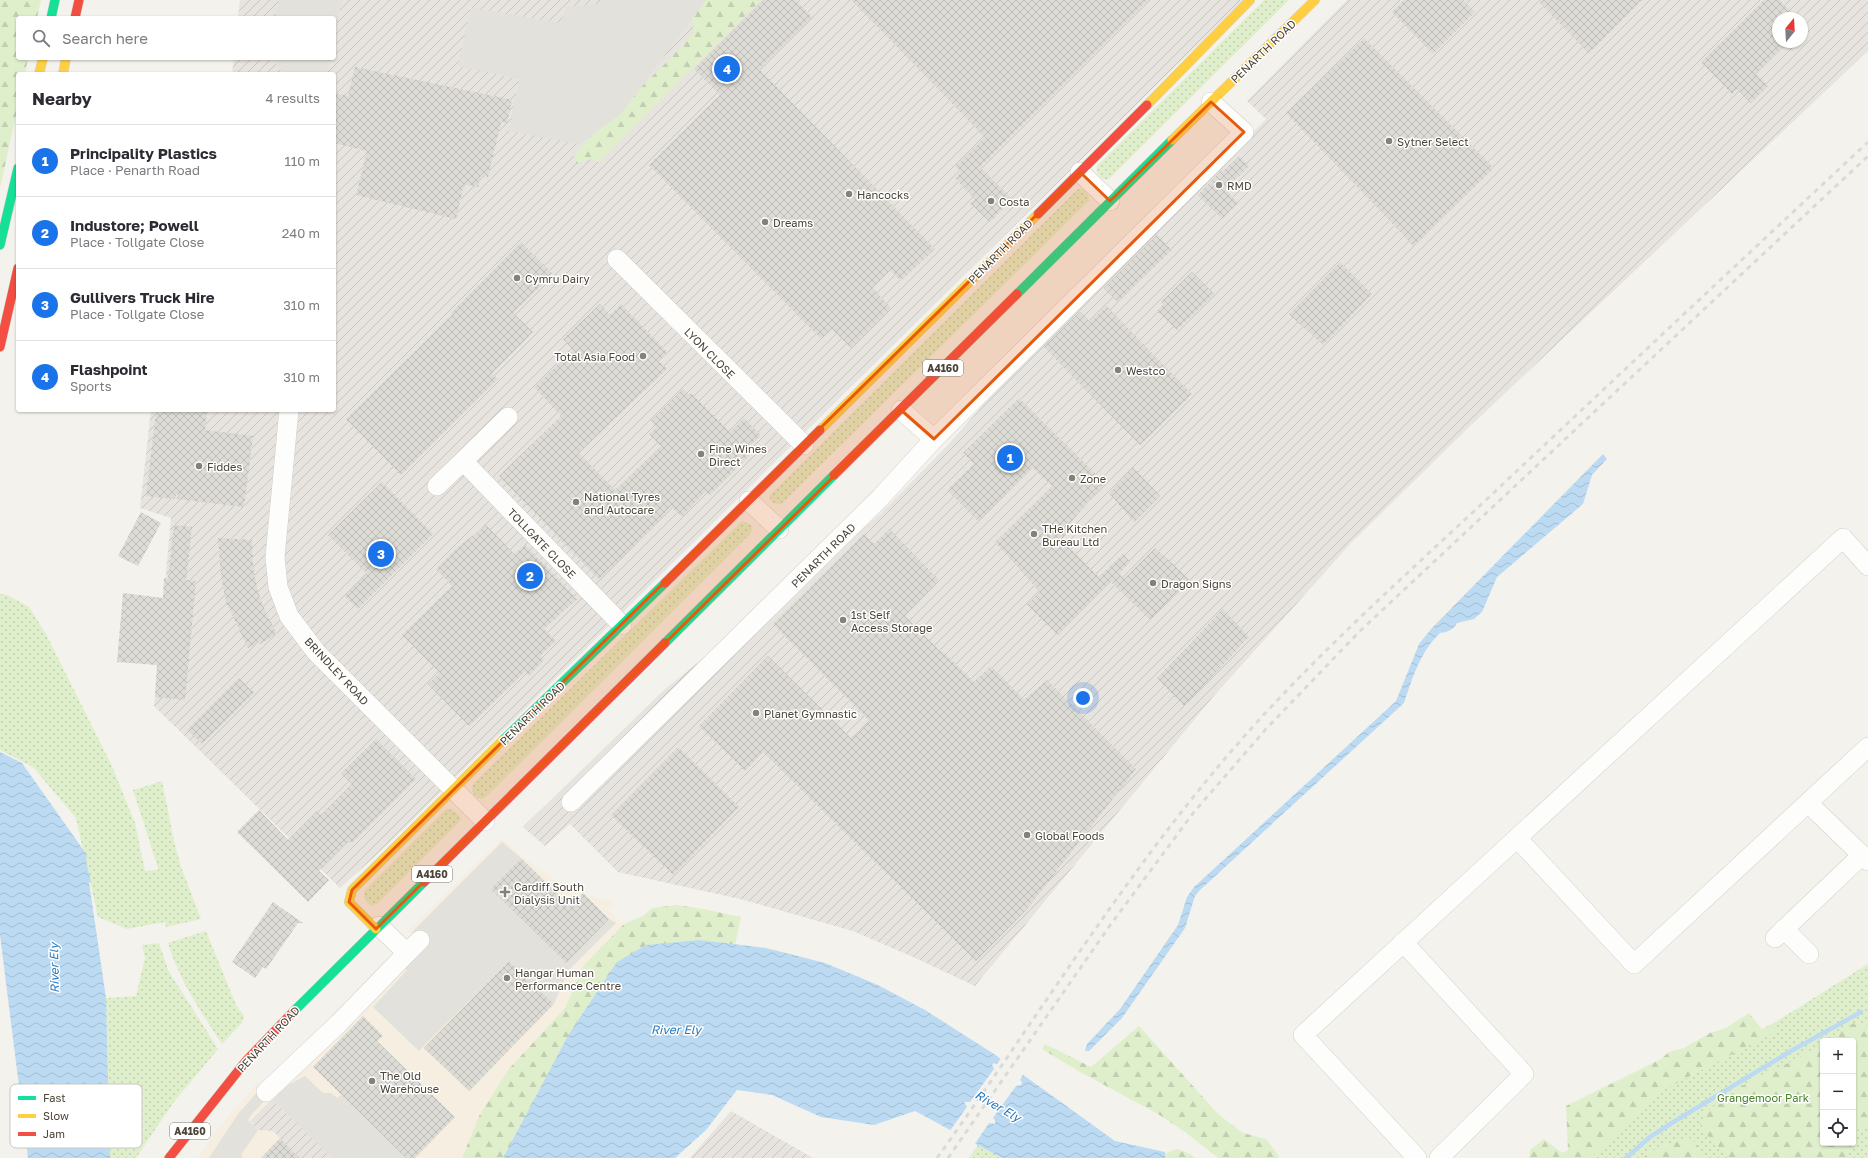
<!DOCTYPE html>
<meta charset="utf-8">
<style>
body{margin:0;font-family:"Golos Text",sans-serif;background:#f7f7f7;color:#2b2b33}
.controls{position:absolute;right:12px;bottom:12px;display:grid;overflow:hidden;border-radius:4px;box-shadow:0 1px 3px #0004}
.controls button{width:36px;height:36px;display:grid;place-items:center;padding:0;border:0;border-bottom:1px solid #e1e1e2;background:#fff;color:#2b2b33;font:20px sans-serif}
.compass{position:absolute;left:1772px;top:12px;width:36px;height:36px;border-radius:50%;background:#fff;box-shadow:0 1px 3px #0004;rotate:18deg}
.you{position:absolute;left:1083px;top:698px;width:14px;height:14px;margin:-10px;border:3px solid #fff;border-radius:50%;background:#1a73e8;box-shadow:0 0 0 6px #1a73e833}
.badge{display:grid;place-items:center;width:26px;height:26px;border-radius:50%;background:#1a73e8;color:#fff;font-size:13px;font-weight:700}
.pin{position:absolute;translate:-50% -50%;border:2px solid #fff;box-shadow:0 1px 4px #0006}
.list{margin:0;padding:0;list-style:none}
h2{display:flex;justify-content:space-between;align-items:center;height:52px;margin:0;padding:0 16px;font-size:17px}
h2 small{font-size:13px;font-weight:400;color:#7c7c81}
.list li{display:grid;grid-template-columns:26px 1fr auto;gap:12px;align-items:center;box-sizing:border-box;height:72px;padding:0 16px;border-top:1px solid #e1e1e2}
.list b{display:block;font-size:15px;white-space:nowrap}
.list p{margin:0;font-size:13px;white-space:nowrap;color:#7c7c81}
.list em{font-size:13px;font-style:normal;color:#7c7c81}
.icon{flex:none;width:22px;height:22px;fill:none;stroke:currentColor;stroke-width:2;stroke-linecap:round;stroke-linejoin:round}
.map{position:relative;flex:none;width:1868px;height:1158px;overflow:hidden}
.search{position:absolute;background:#fff;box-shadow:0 1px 3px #0004;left:16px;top:16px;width:320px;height:44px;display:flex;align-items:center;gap:10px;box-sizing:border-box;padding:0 14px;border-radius:4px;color:#7c7c81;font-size:15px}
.panel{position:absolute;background:#fff;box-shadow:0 1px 3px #0004;left:16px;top:72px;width:320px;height:340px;border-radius:4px}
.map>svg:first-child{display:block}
</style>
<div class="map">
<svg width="1868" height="1158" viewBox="0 0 1868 1158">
<defs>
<pattern id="industrial-furrows" width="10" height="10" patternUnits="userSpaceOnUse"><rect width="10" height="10" fill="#e7e3de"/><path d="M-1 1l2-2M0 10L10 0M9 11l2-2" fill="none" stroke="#c8c4bf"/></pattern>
<pattern id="green-dots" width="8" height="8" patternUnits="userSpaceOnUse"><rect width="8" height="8" fill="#dfefcc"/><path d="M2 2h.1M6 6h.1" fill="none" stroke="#c1ceb0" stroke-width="1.8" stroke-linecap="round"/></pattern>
<pattern id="forest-firs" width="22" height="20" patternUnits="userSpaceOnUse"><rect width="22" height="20" fill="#dfefcc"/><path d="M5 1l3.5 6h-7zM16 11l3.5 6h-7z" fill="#c1ceb0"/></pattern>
<pattern id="water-waves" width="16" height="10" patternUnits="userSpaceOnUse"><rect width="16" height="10" fill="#bcdbf3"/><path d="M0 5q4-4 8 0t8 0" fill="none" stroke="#a3bdd1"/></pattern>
<pattern id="building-cross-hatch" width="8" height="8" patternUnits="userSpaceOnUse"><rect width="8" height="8" fill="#dddbd5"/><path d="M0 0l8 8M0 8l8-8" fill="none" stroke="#bfbdb7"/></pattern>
</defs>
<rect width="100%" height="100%" fill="#f3f2ed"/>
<polygon fill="#f6eee0" points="502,839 522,857 557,881 587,895 614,903 608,910 624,924 584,965 565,1008 508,1070 479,1116 462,1158 198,1158 217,1129 257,1083 271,1096 420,945 408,931"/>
<g fill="url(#industrial-furrows)" fill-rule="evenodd">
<polygon points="240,0 1243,0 381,851 340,888 154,706 171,518 140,508 151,410 334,410 334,74 232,74 234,58 334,58 334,18 238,18"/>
<path d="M1347,0H1868V51L1466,430L1351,543L1213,697L975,986L913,957L853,931L740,899L618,872L570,824L545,846L523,827L663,691L879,515L947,446L1006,379L1101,286L1266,119L1247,101ZM1778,18H1802V42H1778Z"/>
<polygon points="272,1099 332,1158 300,1158 273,1131 258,1130 250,1121"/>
<polygon points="731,1111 813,1158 690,1158"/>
</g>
<g fill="url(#green-dots)" fill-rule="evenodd">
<path d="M1264,0H1289L1108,180C1100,179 1096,174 1097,166Z"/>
<path d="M1079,188C1085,190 1090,194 1089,201L780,505L772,502L769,496Z"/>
<polygon points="742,521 750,524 753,529 749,535 486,797 481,799 475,796 472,791 473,784"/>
<polygon points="0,594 7,595 29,607 46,634 111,764 135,823 145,871 158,870 158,868 133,790 162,781 174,841 181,867 201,919 166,927 165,922 127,929 98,917 76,818 33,767 0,750"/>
<path d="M446,809C454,809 457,812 461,819L458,823L377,904L372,906C365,902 364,899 364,891Z"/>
<path d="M206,931L236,1005L244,1016L242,1023L222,1044C201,1012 179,980 168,943Z"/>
<polygon points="159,943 168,970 218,1049 173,1103 136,1158 110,1158 106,998 136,996 145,958 142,945"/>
<path d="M1868,964V1158H1573L1631,1098L1774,1023ZM1823,1041H1853V1143H1823Z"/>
<polygon points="978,1145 1002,1158 969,1158"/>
</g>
<g fill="url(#forest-firs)">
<polygon points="0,0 41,0 37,18 18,18 18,58 28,58 25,74 18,74 18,106 0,188"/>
<polygon points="689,0 761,0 599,162 589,159 576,164 574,155 584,143 671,58 694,32"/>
<polygon points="677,905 703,909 741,917 735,945 700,940 505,1154 503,1158 462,1158 479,1116 508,1070 565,1008 584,965 624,924 643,916 652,908"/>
<polygon points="1749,1013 1762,1029 1774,1023 1777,1031 1667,1088 1627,1122 1591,1158 1529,1158 1530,1150 1544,1139 1562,1153 1568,1150 1566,1106 1661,1059 1669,1052 1684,1048 1710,1033 1726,1028"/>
<polygon points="1854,1023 1866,1025 1868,1029 1868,1127 1857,1130 1853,1134 1853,1041 1825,1041"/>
<polygon points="1139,1026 1219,1115 1243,1133 1266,1139 1279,1156 1278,1158 1218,1158 1185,1132 1158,1114 1080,1072 1042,1049 1045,1044 1091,1067"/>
<path d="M1823,1043V1143H1849V1158H1729C1718,1145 1708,1139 1700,1124L1705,1113L1752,1079L1793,1061Z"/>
<polygon points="1689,1138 1696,1143 1704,1158 1642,1158 1660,1146"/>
<polygon points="1177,1149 1190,1154 1195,1158 1164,1158 1165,1154"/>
</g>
<g fill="#e2e1dc">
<polygon points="279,0 342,0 334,39 334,18 275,18"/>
<polygon points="605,0 706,0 621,114 579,144 509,131 519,79 458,66 471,8 561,23 566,7 597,4"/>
<polygon points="274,58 330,58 327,74 293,74 282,71 276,65"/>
<polygon points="502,842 521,858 490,889 566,963 609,919 616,923 568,971 554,1004 509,961 419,1051 373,1007 407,970 402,965 420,940 412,932"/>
<polygon points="305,1076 323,1093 331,1093 337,1098 341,1095 406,1158 332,1158 272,1099 288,1085"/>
<polygon points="260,1089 269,1096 252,1114 248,1120 258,1130 241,1155 243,1158 209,1158 238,1114"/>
</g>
<g fill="url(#water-waves)">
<path d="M1603,454L1607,459L1592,475L1583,504L1497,577L1482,612L1474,619L1457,623C1453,630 1448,632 1440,633C1420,652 1413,677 1404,703L1200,890L1195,896L1185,928L1122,1018L1089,1051H1085L1087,1044L1120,1009L1178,925L1187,897L1194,887L1396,701L1419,644L1432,628Z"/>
<polygon points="0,752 22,763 87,855 86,861 91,882 89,882 106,998 110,1158 28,1158 0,935"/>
<polygon points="700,940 766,948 825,963 878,985 925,1010 994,1054 1115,1141 1165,1152 1165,1158 1002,1158 915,1111 874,1125 821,1117 772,1095 737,1090 706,1130 675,1158 503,1158 569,1034 617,962 646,945"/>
</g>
<polygon fill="#f3f2ed" points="1002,1057 1024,1073 1020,1080 1022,1082 1021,1085 1016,1086 993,1118 995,1120 995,1124 989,1123 974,1145 949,1132 967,1107 964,1102 970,1102 994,1069 992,1064 995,1063 997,1064"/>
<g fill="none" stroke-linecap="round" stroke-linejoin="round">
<polyline stroke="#bcdbf3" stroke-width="4.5" points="1626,1158 1650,1137 1675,1121 1791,1051 1861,1012"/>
</g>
<g fill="url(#building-cross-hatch)">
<polygon points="763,0 795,0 812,17 759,69 935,249 901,281 890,270 872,288 891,308 851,348 832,329 821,339 649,165 720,95 694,69"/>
<polygon points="851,0 1148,0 980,167 1012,199 990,222 970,203 975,199 955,178 961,172 955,166 985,137"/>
<polygon points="1404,0 1463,0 1475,12 1433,54 1392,12"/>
<polygon points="1537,0 1642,0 1589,53"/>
<polygon points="1764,0 1779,0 1797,18 1778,18 1778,42 1789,42 1756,74 1768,86 1751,103 1737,89 1732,94 1701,62"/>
<polygon points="1364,38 1494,168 1414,246 1286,113"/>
<polygon points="355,67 512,100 507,123 501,122 488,177 481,175 478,187 464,184 456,219 356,195 367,151 334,143 334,93 348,96"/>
<polygon points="1239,156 1249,166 1225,190 1238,203 1222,219 1198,195 1222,170 1223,171"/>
<polygon points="1157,235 1172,250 1118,302 1104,288"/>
<polygon points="521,242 553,274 513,313 533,332 492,373 498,379 401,475 346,419 452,315 451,313"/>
<polygon points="1340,262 1372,294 1323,345 1289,314"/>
<polygon points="1192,272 1214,294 1177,330 1157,311 1163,305 1161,302"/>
<polygon points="600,304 610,315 621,304 668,353 659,361 667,369 579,453 615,490 661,446 649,434 656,427 651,421 683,389 689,395 691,393 730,432 744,418 761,435 746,450 750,455 710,495 706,491 682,517 671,506 652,529 599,579 499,476 561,416 534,387 573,350 563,339"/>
<polygon points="1106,306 1192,394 1140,445 1044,347 1080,312 1090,322"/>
<polygon points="1019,398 1105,483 1071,522 1074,526 1061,539 1099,577 1123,554 1130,562 1119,574 1124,579 1155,548 1189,579 1150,620 1111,582 1058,635 1027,605 1040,592 995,542 1052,486 1033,468 978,521 947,490 974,464 963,453"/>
<polygon points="162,410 207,410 205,430 253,436 244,507 177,499 178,491 174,499 146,496 156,413 162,414"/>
<polygon points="1133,467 1160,496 1134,522 1109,493"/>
<polygon points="382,482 433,534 358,609 345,596 367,574 328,535"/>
<polygon points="141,512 161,523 138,566 118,556"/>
<polygon points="174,525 192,527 186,580 196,581 185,700 155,697 157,665 117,662 123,593 163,598 164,578 168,579"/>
<polygon points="486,525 514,554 525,545 577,599 544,629 556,641 540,656 544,660 529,676 525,672 469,726 428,684 440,673 402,635 452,586 436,569 457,548"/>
<polygon points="889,529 939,580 905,616 941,652 942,651 974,682 991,666 1024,700 1047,680 1136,769 1027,909 976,961 763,752 745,771 699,726 768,656 852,739 870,721 773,624 864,534 874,544"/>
<polygon points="218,538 252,540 253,565 257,588 265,611 277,634 260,644 259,642 248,648 226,602 221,576"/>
<polygon points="1223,609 1249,637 1184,706 1157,678"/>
<polygon points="239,678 254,693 202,744 187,730"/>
<polygon points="376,739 416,779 352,843 349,841 319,871 329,880 308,902 237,832 259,810 288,840 317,811 321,815 352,784 341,773"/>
<polygon points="678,747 739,807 673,875 611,815"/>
<polygon points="521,858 570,906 583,893 609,919 566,963 490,889"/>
<polygon points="273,902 303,923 298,923 266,969 263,967 255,978 232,962"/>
<polygon points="509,961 554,1004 469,1091 424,1048"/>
<polygon points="363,1016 383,1036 377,1041 455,1117 415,1158 406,1158 313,1067"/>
<polygon points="280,1138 300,1158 261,1158"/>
</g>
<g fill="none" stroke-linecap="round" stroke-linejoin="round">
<defs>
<g id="street">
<polyline points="1080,172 1110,201"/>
<polyline points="617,259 804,445"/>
<polyline points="289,410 275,557 278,587 289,616 316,652 485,821"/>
<polyline points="901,410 934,439"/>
<polyline points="463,461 508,417"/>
<polyline points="437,486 463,461 622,625"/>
<polyline points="749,501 779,529"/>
<polyline points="571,802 880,498 934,439 1244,132 1211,102"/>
<polyline points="1808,803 1868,861"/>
<polyline points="1517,838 1634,964 1868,747"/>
<polyline points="1784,929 1809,954"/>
<polyline points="1775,938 1862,855"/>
<polyline points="1403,942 1524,1074 1439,1158"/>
<polyline points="407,953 420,940"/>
<polyline points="266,1092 338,1024 407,953 379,926"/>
<polyline points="1417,1158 1303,1035 1843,538 1868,566"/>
</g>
<g id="fast">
<polyline points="51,18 55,0"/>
<polyline points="0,245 18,168"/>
<polyline points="1017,294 1172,140"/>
<polyline points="665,643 834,475"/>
<polyline points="503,740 665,583"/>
<polyline points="294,1011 424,882"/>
</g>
<g id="slow">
<polyline points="39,74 43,58"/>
<polyline points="63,74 66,58"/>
<polyline points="1147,105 1250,0"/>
<polyline points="1172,140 1315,0"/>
<polyline points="820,430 1038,214"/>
<polyline points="376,929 349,902 352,890 503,740"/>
</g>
<g id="jam">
<polyline points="75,18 79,0"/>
<polyline points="1038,214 1147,105"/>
<polyline points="0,347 18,268"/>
<polyline points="834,475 1017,294"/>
<polyline points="665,583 820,430"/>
<polyline points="424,882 665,643"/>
<polyline points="169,1158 246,1061 294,1011"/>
</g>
</defs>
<use href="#street" stroke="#d1cfca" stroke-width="20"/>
<use href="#fast" stroke="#d3cfc4" stroke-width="10"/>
<use href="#slow" stroke="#d3cfc4" stroke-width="10"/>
<use href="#jam" stroke="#d3cfc4" stroke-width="10"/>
<use href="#street" stroke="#fdfdfc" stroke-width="19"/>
<use href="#fast" stroke="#16e098" stroke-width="9"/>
<use href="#slow" stroke="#ffcf43" stroke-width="9"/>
<use href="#jam" stroke="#f24e42" stroke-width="9"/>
<g stroke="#dadad9" stroke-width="3" stroke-dasharray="5 5" stroke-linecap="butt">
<path d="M937,1158C1042,1012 1136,855 1258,721C1335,637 1420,562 1503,484C1624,370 1746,256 1868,142"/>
<polyline points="948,1158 1111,924 1194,812 1266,729 1360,631 1868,156"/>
</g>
</g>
<path fill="#e8590c" fill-opacity="0.2" stroke="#e8590c" stroke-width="3" stroke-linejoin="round" d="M1211,102L1244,132L934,439L901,410L376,929L349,902L352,890L1080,172L1110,201Z"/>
<g fill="#868177" stroke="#fff" stroke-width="1.5">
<circle cx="1389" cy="141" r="4"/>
<circle cx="1219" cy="185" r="4"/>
<circle cx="849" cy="194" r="4"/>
<circle cx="991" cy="201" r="4"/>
<circle cx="765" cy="222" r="4"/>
<circle cx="517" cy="278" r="4"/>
<circle cx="643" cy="356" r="4"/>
<circle cx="1118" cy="370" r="4"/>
<circle cx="701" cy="454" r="4"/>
<circle cx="199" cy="466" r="4"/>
<circle cx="1072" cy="478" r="4"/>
<circle cx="576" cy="502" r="4"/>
<circle cx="1034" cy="534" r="4"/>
<circle cx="1153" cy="583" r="4"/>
<circle cx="843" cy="620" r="4"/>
<circle cx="756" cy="713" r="4"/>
<circle cx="1027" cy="835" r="4"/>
<path d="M503 886h4v4h4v4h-4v4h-4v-4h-4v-4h4z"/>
<circle cx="507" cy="978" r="4"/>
<circle cx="372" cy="1081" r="4"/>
</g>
<g text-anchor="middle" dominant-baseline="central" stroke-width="3" stroke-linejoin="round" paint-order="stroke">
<g fill="#fff" stroke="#817c73" stroke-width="1">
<rect x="923" y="360" width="40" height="16" rx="3"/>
<rect x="412" y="866" width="40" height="16" rx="3"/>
<rect x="170" y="1123" width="40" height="16" rx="3"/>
</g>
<g font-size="10" font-weight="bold" fill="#4b4437">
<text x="943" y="368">A4160</text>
<text x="432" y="874">A4160</text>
<text x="190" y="1131">A4160</text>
</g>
<g font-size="11" fill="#4b4437" stroke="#fff">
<text transform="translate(1263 51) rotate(-44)">PENARTH ROAD</text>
<text transform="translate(1000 251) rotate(-45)">PENARTH ROAD</text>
<text transform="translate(710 353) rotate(45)">LYON CLOSE</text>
<text transform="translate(542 543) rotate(46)">TOLLGATE CLOSE</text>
<text transform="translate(823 555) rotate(-45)">PENARTH ROAD</text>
<text transform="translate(337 671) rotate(47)">BRINDLEY ROAD</text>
<text transform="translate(532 713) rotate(-44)">PENARTH ROAD</text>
<text transform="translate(268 1039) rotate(-47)">PENARTH ROAD</text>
</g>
<g font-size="11" fill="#4b4437" stroke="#fff" text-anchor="start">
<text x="1397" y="141">Sytner Select</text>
<text x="1227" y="185">RMD</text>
<text x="857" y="194">Hancocks</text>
<text x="999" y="201">Costa</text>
<text x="773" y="222">Dreams</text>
<text x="525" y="278">Cymru Dairy</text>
<text x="635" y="356" text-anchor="end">Total Asia Food</text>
<text x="1126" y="370">Westco</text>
<text x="709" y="448">Fine Wines<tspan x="709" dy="13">Direct</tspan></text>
<text x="207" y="466">Fiddes</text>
<text x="1080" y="478">Zone</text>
<text x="584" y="496">National Tyres<tspan x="584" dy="13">and Autocare</tspan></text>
<text x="1042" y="528">THe Kitchen<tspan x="1042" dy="13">Bureau Ltd</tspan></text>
<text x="1161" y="583">Dragon Signs</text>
<text x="851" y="614">1st Self<tspan x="851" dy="13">Access Storage</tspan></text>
<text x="764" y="713">Planet Gymnastic</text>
<text x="1035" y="835">Global Foods</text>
<text x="514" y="886">Cardiff South<tspan x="514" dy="13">Dialysis Unit</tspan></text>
<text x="515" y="972">Hangar Human<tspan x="515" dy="13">Performance Centre</tspan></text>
<text x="380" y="1075">The Old<tspan x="380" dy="13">Warehouse</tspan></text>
</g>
<g font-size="11" fill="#458126" stroke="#fff">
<text x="1763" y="1097">Grangemoor Park</text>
</g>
<g font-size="12" font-style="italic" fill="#297abe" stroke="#fff">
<text transform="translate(54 968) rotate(-91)">River Ely</text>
<text x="676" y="1029">River Ely</text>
<text transform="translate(998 1106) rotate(30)">River Ely</text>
</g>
</g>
<rect x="10" y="1084" width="132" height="64" rx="6" fill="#fff" stroke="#c9c7c3" stroke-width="1"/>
<rect x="18" y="1096" width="18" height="4" fill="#16e098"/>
<rect x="18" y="1114" width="18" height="4" fill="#ffcf43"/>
<rect x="18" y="1132" width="18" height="4" fill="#f24e42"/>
<g font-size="11" fill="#4b4437">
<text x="43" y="1102">Fast</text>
<text x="43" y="1120">Slow</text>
<text x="43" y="1138">Jam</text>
</g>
</svg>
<div class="controls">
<button>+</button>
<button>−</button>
<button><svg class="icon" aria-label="locate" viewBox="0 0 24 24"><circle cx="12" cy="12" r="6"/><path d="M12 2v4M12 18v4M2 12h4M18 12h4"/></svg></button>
</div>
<svg class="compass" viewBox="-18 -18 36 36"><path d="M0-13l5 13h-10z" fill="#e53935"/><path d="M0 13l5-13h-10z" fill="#7c7c81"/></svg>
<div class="you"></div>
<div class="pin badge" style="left:1010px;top:458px">1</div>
<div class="pin badge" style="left:530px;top:576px">2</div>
<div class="pin badge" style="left:381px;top:554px">3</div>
<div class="pin badge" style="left:727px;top:69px">4</div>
<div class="search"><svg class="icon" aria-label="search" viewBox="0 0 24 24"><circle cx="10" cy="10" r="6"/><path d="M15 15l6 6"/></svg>Search here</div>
<section class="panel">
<h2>Nearby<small>4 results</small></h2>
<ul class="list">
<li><span class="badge">1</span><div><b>Principality Plastics</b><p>Place · Penarth Road</p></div><em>110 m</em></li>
<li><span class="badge">2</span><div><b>Industore; Powell</b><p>Place · Tollgate Close</p></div><em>240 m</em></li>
<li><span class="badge">3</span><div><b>Gullivers Truck Hire</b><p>Place · Tollgate Close</p></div><em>310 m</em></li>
<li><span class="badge">4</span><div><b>Flashpoint</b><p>Sports</p></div><em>310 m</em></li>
</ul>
</section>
</div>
